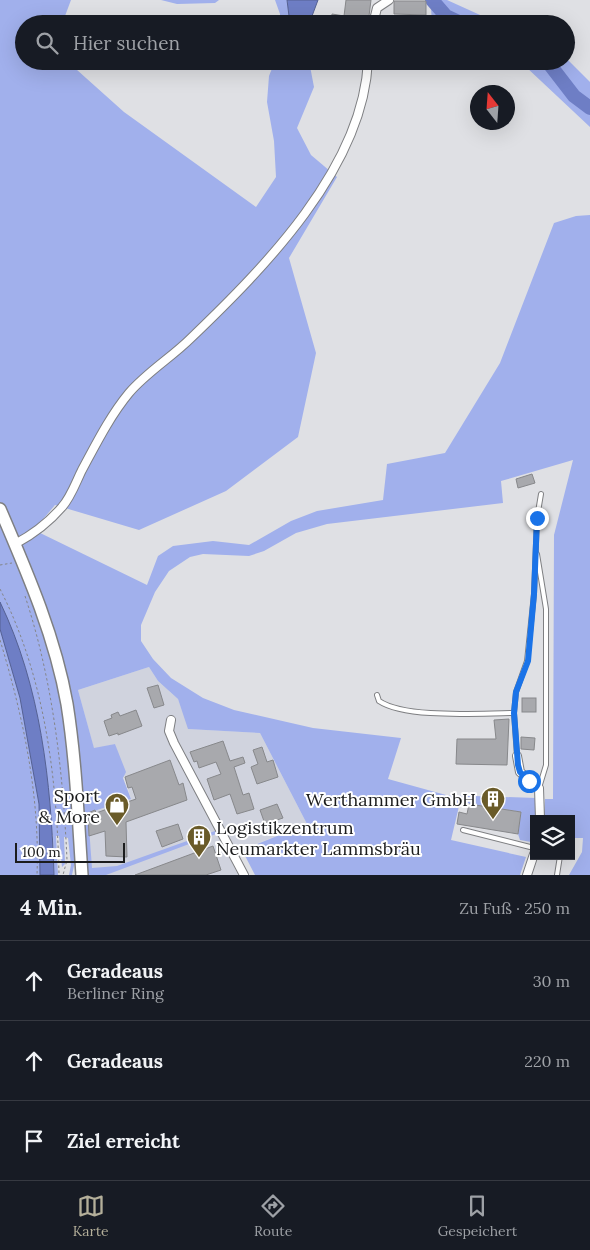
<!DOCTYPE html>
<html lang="de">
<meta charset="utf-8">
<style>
body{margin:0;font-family:Lora,serif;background:#242831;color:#f1f3f6}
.controls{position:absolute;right:15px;bottom:15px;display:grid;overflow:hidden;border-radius:0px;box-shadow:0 5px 20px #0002}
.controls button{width:45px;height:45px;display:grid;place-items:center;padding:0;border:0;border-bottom:1px solid #363941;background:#171b24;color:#f1f3f6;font:25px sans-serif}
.compass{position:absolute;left:470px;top:85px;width:45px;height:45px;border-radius:50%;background:#171b24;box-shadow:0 5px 20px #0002;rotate:343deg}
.scale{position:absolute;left:15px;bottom:12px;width:110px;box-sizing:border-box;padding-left:5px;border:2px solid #1b1c1d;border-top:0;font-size:14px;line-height:18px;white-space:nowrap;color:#1b1c1d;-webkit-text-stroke:4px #fff;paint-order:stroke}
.stop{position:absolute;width:15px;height:15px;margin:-11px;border:4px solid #1a73e8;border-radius:50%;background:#fff}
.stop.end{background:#1a73e8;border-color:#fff;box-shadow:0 1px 5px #0008}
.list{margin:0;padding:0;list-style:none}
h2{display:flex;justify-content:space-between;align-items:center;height:65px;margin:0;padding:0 20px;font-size:21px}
h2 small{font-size:16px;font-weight:400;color:#9ea1a6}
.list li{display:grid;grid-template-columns:32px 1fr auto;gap:15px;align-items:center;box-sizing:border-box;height:80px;padding:0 20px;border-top:1px solid #363941}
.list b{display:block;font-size:19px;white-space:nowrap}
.list p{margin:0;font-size:16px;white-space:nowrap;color:#9ea1a6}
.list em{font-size:16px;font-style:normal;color:#9ea1a6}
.icon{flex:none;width:28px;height:28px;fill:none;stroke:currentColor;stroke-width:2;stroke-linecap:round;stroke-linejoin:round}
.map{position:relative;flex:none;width:590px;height:875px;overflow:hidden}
.search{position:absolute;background:#171b24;box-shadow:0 5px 20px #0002;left:15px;right:15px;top:15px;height:55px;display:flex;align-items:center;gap:12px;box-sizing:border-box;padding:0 18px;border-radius:28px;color:#9ea1a6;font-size:19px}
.sheet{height:305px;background:#171b24}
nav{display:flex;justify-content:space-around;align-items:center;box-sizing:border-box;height:70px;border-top:1px solid #363941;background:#171b24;font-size:14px;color:#9ea1a6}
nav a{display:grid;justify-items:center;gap:2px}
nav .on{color:#b4af9a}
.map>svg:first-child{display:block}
</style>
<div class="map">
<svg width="590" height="875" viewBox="0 0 590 875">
<rect width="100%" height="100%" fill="#dfe0e4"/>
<polygon fill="#d0d3de" points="149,667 158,681 178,699 189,729 260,733 307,824 228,855 238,875 92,875 88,813 131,799 115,744 94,749 78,690"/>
<g fill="#a1b0ec">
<polygon points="0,0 71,0 62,24 24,24 24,61 67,61 124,112 256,207 276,177 274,141 267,102 269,76 275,61 309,61 314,87 297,128 311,155 337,177 289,258 316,353 298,437 226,491 139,530 55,505 34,530 147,585 158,556 173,546 213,541 249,545 291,521 317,511 383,500 387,464 445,453 500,363 554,223 576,216 590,215 590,875 569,875 582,852 583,838 571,838 571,819 544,819 545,799 553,799 554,535 573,460 501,481 503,503 327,524 296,533 264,551 249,556 203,554 190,557 169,571 155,592 141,625 141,641 153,659 171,678 203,698 234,710 313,728 401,738 388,779 446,795 536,798 536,819 534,819 531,842 520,840 518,834 521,812 460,802 451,840 526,857 520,875 255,875 242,850 307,824 260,733 188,729 178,699 158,681 149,667 78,690 94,748 115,744 126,772 123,778 131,799 88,813 92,868 117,866 215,831 216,834 106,875 86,875 72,806 75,861 72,875 69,875 71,865 68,838 64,837 65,864 62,867 59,836 56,836 58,875 54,875 53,835 41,833 40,875 0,875"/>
<polygon points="161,0 219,0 215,3 177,4"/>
<polygon points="275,0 287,0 290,24 280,24 280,14"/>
<polygon points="427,0 447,0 500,24 432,24 431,8"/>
<polygon points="566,58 590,82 590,127 525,66 514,61 566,61"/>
</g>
<g fill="#6e7ec5" stroke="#556193">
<polygon points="287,0 318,0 309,24 290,24"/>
<path d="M0,602C41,687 51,782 54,875H40L39,804L20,698L0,629Z"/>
</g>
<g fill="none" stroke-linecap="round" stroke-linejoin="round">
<g stroke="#6e7ec5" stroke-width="14">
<polyline points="432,0 446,16 463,24"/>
<polyline points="547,61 574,96 590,108"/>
</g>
</g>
<g fill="#a8a9ad" stroke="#87888b">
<polygon points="346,0 371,0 368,24 331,24 332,14 344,16"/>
<polygon points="394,1 426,1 426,15 394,14"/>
<polygon points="532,474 535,483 518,488 516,479"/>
<polygon points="158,685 164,705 154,708 147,688"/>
<rect x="522" y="698" width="14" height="14"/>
<polygon points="136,710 142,726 118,735 118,733 109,736 104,721 112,718 111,715 118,712 120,716"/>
<polygon points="509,719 507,765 456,764 457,739 496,739 494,720"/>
<polygon points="521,737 535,738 534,750 521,749"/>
<polygon points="223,741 230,761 243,757 245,763 234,767 243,795 249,793 254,809 237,814 230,794 214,800 207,779 221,774 216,762 199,768 197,761 194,762 190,752"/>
<polygon points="262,747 267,762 273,760 278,777 257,784 251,767 258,764 253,750"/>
<polygon points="170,760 179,785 183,783 187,800 126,822 127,857 106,856 105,831 89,836 88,813 95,810 96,813 136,799 132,787 128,788 125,777"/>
<polygon points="277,804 283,818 265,824 260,810"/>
<polygon points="469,804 521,812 518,834 457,824 459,812 467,814"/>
<polygon points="178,824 183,839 162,847 156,831"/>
<polygon points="213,846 221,870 206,875 135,875"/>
</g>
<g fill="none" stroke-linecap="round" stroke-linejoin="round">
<defs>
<g id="service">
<polyline points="537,554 546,609 546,765 539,788"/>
<path d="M377,695L379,701C406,719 481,713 514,713"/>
<polyline points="517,756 514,713 516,692 527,661 534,594 537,518 541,494"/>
<polyline points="463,830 534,848"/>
<polyline points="557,875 560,856"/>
</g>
<g id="minor">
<polyline points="373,24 377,8 389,0"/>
<path d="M15,544C32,535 50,521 62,507C71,497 76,482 82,470C96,444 110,416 129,393C147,372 172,357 191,338C264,268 363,168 368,61"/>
<polyline points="171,720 169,731 174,743 244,875"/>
<polyline points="517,756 520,772 539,788 540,819"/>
<polyline points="527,875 534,854"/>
</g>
<path id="secondary" d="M0,509C27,572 55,636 67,704C76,761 78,817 82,875"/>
</defs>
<use href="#service" stroke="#7e7f82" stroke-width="6"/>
<use href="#minor" stroke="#7e7f82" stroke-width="10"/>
<use href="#secondary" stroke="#7e7f82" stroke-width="14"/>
<g stroke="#848588" stroke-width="1" stroke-dasharray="2.5 2.5" stroke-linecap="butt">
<polyline points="0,565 12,563"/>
<path d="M0,589C45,677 57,778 59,875"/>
<path d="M25,596C53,681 63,771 67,860L63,875"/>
<path d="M0,640C23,716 40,795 37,875"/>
</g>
<use href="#service" stroke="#fff" stroke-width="4"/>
<use href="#minor" stroke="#fff" stroke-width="8"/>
<use href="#secondary" stroke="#fff" stroke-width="11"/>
</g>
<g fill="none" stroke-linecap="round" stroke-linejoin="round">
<polyline stroke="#1a73e8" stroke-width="6" points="529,781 520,772 518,765 514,713 516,692 528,661 534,594 537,518"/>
</g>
<defs>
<symbol id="building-pin" viewBox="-11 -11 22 30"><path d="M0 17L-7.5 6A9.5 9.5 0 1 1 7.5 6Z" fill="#6a5b29" stroke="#fff"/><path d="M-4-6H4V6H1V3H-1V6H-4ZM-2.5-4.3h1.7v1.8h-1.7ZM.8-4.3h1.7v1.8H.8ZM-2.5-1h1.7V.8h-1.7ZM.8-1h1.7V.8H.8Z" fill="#fff"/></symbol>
<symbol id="shop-pin" viewBox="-11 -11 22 30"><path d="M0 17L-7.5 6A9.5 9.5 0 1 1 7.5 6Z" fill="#6a5b29" stroke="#fff"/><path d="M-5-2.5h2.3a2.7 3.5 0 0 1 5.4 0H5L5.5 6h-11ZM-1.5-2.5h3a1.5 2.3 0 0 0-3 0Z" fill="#fff"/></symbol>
</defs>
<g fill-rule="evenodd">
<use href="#building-pin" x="479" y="785" width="28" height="38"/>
<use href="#shop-pin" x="103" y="791" width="28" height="38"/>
<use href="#building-pin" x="185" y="823" width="28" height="38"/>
</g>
<g text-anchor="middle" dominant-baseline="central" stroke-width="4" stroke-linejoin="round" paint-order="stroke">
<g font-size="18" fill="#1b1c1d" stroke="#fff" text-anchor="end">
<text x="100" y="795">Sport<tspan x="100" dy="21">&amp; More</tspan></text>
<text x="476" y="799">Werthammer GmbH</text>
<text x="216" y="827" text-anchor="start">Logistikzentrum<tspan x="216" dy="21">Neumarkter Lammsbräu</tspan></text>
</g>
</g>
</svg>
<div class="controls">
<button><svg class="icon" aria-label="layers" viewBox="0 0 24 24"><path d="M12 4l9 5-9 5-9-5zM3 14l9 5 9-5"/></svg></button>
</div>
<svg class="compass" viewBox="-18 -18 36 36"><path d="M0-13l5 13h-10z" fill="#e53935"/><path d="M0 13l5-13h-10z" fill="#9ea1a6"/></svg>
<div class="scale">100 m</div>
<div class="stop" style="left:529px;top:781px"></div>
<div class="stop end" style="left:537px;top:518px"></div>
<div class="search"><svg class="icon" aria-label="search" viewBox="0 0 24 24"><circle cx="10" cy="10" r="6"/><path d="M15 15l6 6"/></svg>Hier suchen</div>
</div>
<section class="sheet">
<h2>4 Min.<small>Zu Fuß · 250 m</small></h2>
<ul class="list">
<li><svg class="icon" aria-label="ahead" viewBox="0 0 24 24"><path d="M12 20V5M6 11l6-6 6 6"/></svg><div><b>Geradeaus</b><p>Berliner Ring</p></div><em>30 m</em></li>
<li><svg class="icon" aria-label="ahead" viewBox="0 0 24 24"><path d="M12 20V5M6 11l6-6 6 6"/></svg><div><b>Geradeaus</b></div><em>220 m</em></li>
<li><svg class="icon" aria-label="arrive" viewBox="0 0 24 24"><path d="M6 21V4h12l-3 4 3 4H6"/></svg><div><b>Ziel erreicht</b></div></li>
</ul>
</section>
<nav>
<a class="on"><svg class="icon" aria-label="map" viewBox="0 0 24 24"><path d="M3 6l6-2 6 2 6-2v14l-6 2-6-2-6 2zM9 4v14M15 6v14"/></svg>Karte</a>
<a><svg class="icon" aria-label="directions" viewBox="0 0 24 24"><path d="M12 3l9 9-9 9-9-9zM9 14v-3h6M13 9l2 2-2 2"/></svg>Route</a>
<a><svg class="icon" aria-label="saved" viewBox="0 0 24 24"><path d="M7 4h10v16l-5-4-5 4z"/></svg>Gespeichert</a>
</nav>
